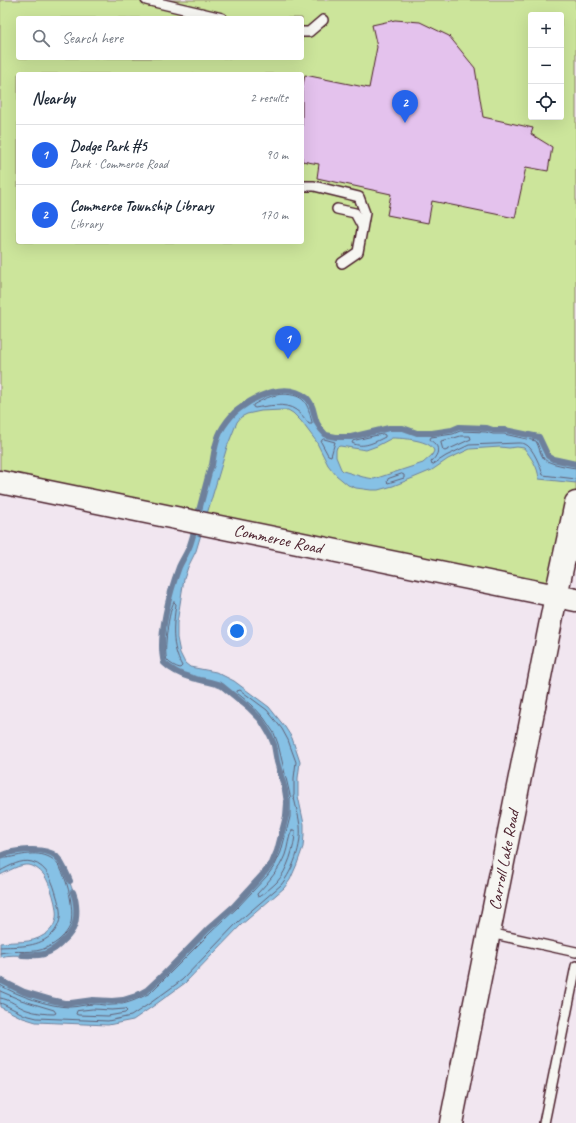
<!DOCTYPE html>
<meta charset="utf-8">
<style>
body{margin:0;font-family:Caveat,sans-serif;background:#f2f2f3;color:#1f2937}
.controls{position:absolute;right:12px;top:12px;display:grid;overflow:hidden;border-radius:4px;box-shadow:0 4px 16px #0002}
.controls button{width:36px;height:36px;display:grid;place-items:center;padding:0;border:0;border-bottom:1px solid #e0e1e3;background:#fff;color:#1f2937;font:20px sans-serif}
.you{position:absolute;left:237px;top:631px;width:14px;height:14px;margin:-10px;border:3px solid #fff;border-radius:50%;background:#1a73e8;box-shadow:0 0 0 6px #1a73e833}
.badge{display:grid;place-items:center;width:26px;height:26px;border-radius:50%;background:#2563eb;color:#fff;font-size:13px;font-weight:700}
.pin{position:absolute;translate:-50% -33px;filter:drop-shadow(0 1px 2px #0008)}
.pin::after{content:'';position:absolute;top:21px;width:14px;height:12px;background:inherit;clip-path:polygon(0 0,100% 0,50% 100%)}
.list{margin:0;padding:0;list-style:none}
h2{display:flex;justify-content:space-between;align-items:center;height:52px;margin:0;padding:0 16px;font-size:17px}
h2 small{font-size:13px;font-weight:400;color:#747a83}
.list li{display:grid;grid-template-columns:26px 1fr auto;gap:12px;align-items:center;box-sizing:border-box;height:60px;padding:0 16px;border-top:1px solid #e0e1e3}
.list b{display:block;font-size:15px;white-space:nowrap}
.list p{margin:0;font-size:13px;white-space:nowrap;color:#747a83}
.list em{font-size:13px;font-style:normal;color:#747a83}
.icon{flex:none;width:22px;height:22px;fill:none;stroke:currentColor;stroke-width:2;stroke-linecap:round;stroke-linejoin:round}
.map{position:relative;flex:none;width:576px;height:1123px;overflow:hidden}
.search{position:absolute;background:#fff;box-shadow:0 4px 16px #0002;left:16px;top:16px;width:288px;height:44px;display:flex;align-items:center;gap:10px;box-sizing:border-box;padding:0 14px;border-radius:4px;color:#747a83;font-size:15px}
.panel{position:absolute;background:#fff;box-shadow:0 4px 16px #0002;left:16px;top:72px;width:288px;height:172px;border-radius:4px}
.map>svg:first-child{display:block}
</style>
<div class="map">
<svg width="576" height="1123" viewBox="0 0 576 1123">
<rect width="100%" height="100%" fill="#f1e6f0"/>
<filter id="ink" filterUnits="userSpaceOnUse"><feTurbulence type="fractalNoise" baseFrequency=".025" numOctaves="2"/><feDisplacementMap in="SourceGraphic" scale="8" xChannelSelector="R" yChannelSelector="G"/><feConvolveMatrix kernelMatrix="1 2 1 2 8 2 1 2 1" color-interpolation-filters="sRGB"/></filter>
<g filter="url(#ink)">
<path fill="#cce59b" stroke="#8b8263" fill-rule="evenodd" d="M0,0H576V496L553,592L0,477ZM531,15H561V117H531ZM18,18H302V58H18ZM18,74H302V242H18Z"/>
<g fill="#86c1e5" stroke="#6e809b" fill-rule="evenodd">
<path d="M283,390C294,391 308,394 312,406C314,411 314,417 316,422C318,427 323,431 326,435L336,437H351L389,428H403L417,433H432L452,430L459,427L487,428L493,430H505L539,437L548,456L553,459L576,464V483L539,479C538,466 531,458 524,448L517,447L509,448L500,447L470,449L448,459L432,470L413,478L393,486L378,490H371L356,488L348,485L336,475L328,465L316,441L301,421L293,413L288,410H282L261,411L247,414L241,417L237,422L227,447L196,551L188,567L184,579L177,623V638L180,653L185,663L190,667L216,672L234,681L269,707L285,727L292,738L300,762L298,778V796L304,824V835L303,847L297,864L290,880L284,888L241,925L185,983L152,1007L133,1020L108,1025L36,1022L23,1018L0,1007V980C16,991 50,1003 69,1003C78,1003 86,1000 94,1000C100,1000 106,1002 112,1001C125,1001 136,996 147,990L208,929L234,906L265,873L272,863L277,851L286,816L287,803L285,790L277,762L274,745L270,735L261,720L249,708L222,686C212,681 200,681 189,677C181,675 170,669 164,663C157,638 170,592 179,568C182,559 188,551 190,543C198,518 203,493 210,469C215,459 214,448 218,438C227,412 256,393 283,390ZM392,438C403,438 431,440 434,451L432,455L423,463L374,479L363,477L343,471L341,469L336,457V450L337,447L340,446L366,450L377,446Z"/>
<path d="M34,850C40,851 48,851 54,855C61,860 64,868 67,876C80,904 82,933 51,951C36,960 17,952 0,957V943C15,941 31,944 44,935C50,932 55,925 56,918C58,908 50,883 44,875C40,870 34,866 29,865C19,864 9,871 0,875V856L5,853Z"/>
</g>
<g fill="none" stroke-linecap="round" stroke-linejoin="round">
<g stroke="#626075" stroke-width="1">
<path d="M283,394C306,395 307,403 312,422V424H309C305,419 301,413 296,410C285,402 267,406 255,408L253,407V405C263,399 272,395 283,394Z"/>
<path d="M383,434L385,435V437C375,442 363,449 352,443L353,441Z"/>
<polygon points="461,436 470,436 471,439 445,451 443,450 441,443 441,441 454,438"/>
<polygon points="324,439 335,442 331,456 328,455 321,442 322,440"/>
<path d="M576,468C569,467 549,464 544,459C540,454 539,446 536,441L504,434H493L486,432L460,431L453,434L431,437L430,439C431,441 433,442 435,444C441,450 436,457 431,462L432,465L446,456L469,445L518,443C520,443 523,443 525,444C533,447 541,468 543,475L576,479"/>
<polygon points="402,474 404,475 404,478 388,483 387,482 388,479"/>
<path d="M174,602L176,604C173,626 171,646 182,666L180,668C176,667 170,664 167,660C163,652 169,609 174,602Z"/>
<path d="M292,830H294L295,832C295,847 287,871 277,882C272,887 266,892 260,896L258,897L257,894C269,881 279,870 285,855C288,847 288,838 292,830Z"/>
<path d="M0,859C17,857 35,849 51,858C66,866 76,911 70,926C66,935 57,943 48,947C34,955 16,949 0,953"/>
<path d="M0,871C10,866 21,859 32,862C48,866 53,883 57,897C59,904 61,911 60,918C59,925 55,932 50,936C36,948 17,946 0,947"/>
<path d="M0,985C16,995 50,1007 70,1007C78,1007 86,1004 94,1004C100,1004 106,1006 112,1005C126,1005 138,999 150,993L211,932L237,908L267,876L275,865L281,852L290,817V798L291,797L290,795L278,744L274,733L264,718L252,705L237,693V691L240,690L267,710L282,729L288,740L296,762L294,778V795L293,797L294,798C296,807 299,817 300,826C302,846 293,870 281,885L238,922L182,980L149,1004L131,1016L108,1021L37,1018L25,1015L3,1004L0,1003"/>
<path d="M0,991L21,1000L54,1010L56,1013L54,1014C45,1014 36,1013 27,1010C18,1007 10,999 0,998"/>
<polygon points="93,1009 112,1010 125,1009 127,1011 125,1013 108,1016 78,1015 76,1014 77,1011"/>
</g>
<g stroke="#6e809b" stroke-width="6">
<path d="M197,518L210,469L212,465C214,452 216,438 223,427C227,421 233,413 239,409C257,395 287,381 307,398C314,404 313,414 317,423C319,427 323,432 326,435L336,437H351L389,428H403L417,433H432L452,430L459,427L487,428L493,430H505L539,437L548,456L553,459L576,464"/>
<path d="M0,856C13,850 44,846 56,856C63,863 66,872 70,881"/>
<path d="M22,955C30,955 37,956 44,954C52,951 58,947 63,941C67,938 70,934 73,929C78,919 77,902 73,892"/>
<path d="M0,980L24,992L51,1000L64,1003H71L93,1000L112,1001L123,1000L136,996L147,990L163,975L208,929L234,906L264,873L272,863L277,851L286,816L287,803L285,790L277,762L274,745L270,735L261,720L249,708L222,686C212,681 200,681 189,677C181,675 170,669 164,663C157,638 170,591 179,567C182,560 187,553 190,545C192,539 194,533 195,527"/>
</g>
</g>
<polygon fill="#e4c2ed" stroke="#4a1f2b" points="395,20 420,22 449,36 475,68 483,117 533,128 531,134 552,147 548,171 526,167 515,218 432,201 428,223 387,215 391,194 317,178 319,164 302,161 302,90 305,75 369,88 377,47 372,25"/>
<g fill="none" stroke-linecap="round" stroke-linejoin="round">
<defs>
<g id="service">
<polyline points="146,0 222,18"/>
<polyline points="302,32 309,32 323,20"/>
<polyline points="302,186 314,186 359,197 365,213 358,252 342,263"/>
<polyline points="337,209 355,213 362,226"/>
<polyline points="490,933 576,952"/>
<polyline points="544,1123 576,966"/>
</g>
<polyline id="tertiary" points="451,1123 556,596 576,503"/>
<polyline id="secondary" points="0,482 576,600"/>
</defs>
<use href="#service" stroke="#4a1f2b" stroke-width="12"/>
<use href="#tertiary" stroke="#4a1f2b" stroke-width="25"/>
<use href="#secondary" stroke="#4a1f2b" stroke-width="25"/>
<use href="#service" stroke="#f6f6f2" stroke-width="9"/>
<use href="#tertiary" stroke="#f6f6f2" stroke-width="22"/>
<use href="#secondary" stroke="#f6f6f2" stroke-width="22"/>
</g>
</g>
<g text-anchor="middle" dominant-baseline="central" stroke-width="3.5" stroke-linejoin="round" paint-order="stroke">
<g font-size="17" fill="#4a1f2b" stroke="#f6f6f2">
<text transform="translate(278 539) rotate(12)">Commerce Road</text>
<text transform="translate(504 860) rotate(-79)">Carroll Lake Road</text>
</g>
</g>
</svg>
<div class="controls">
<button>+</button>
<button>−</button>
<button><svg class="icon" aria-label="locate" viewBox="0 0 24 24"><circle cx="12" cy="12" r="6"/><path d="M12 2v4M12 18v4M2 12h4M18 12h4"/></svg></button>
</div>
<div class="you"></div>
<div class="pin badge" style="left:288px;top:359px">1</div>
<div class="pin badge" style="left:405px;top:123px">2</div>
<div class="search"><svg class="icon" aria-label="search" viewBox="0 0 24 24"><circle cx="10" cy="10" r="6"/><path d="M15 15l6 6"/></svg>Search here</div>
<section class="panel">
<h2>Nearby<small>2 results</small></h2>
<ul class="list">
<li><span class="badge">1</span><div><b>Dodge Park #5</b><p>Park · Commerce Road</p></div><em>90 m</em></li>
<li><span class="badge">2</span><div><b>Commerce Township Library</b><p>Library</p></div><em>170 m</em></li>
</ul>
</section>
</div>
